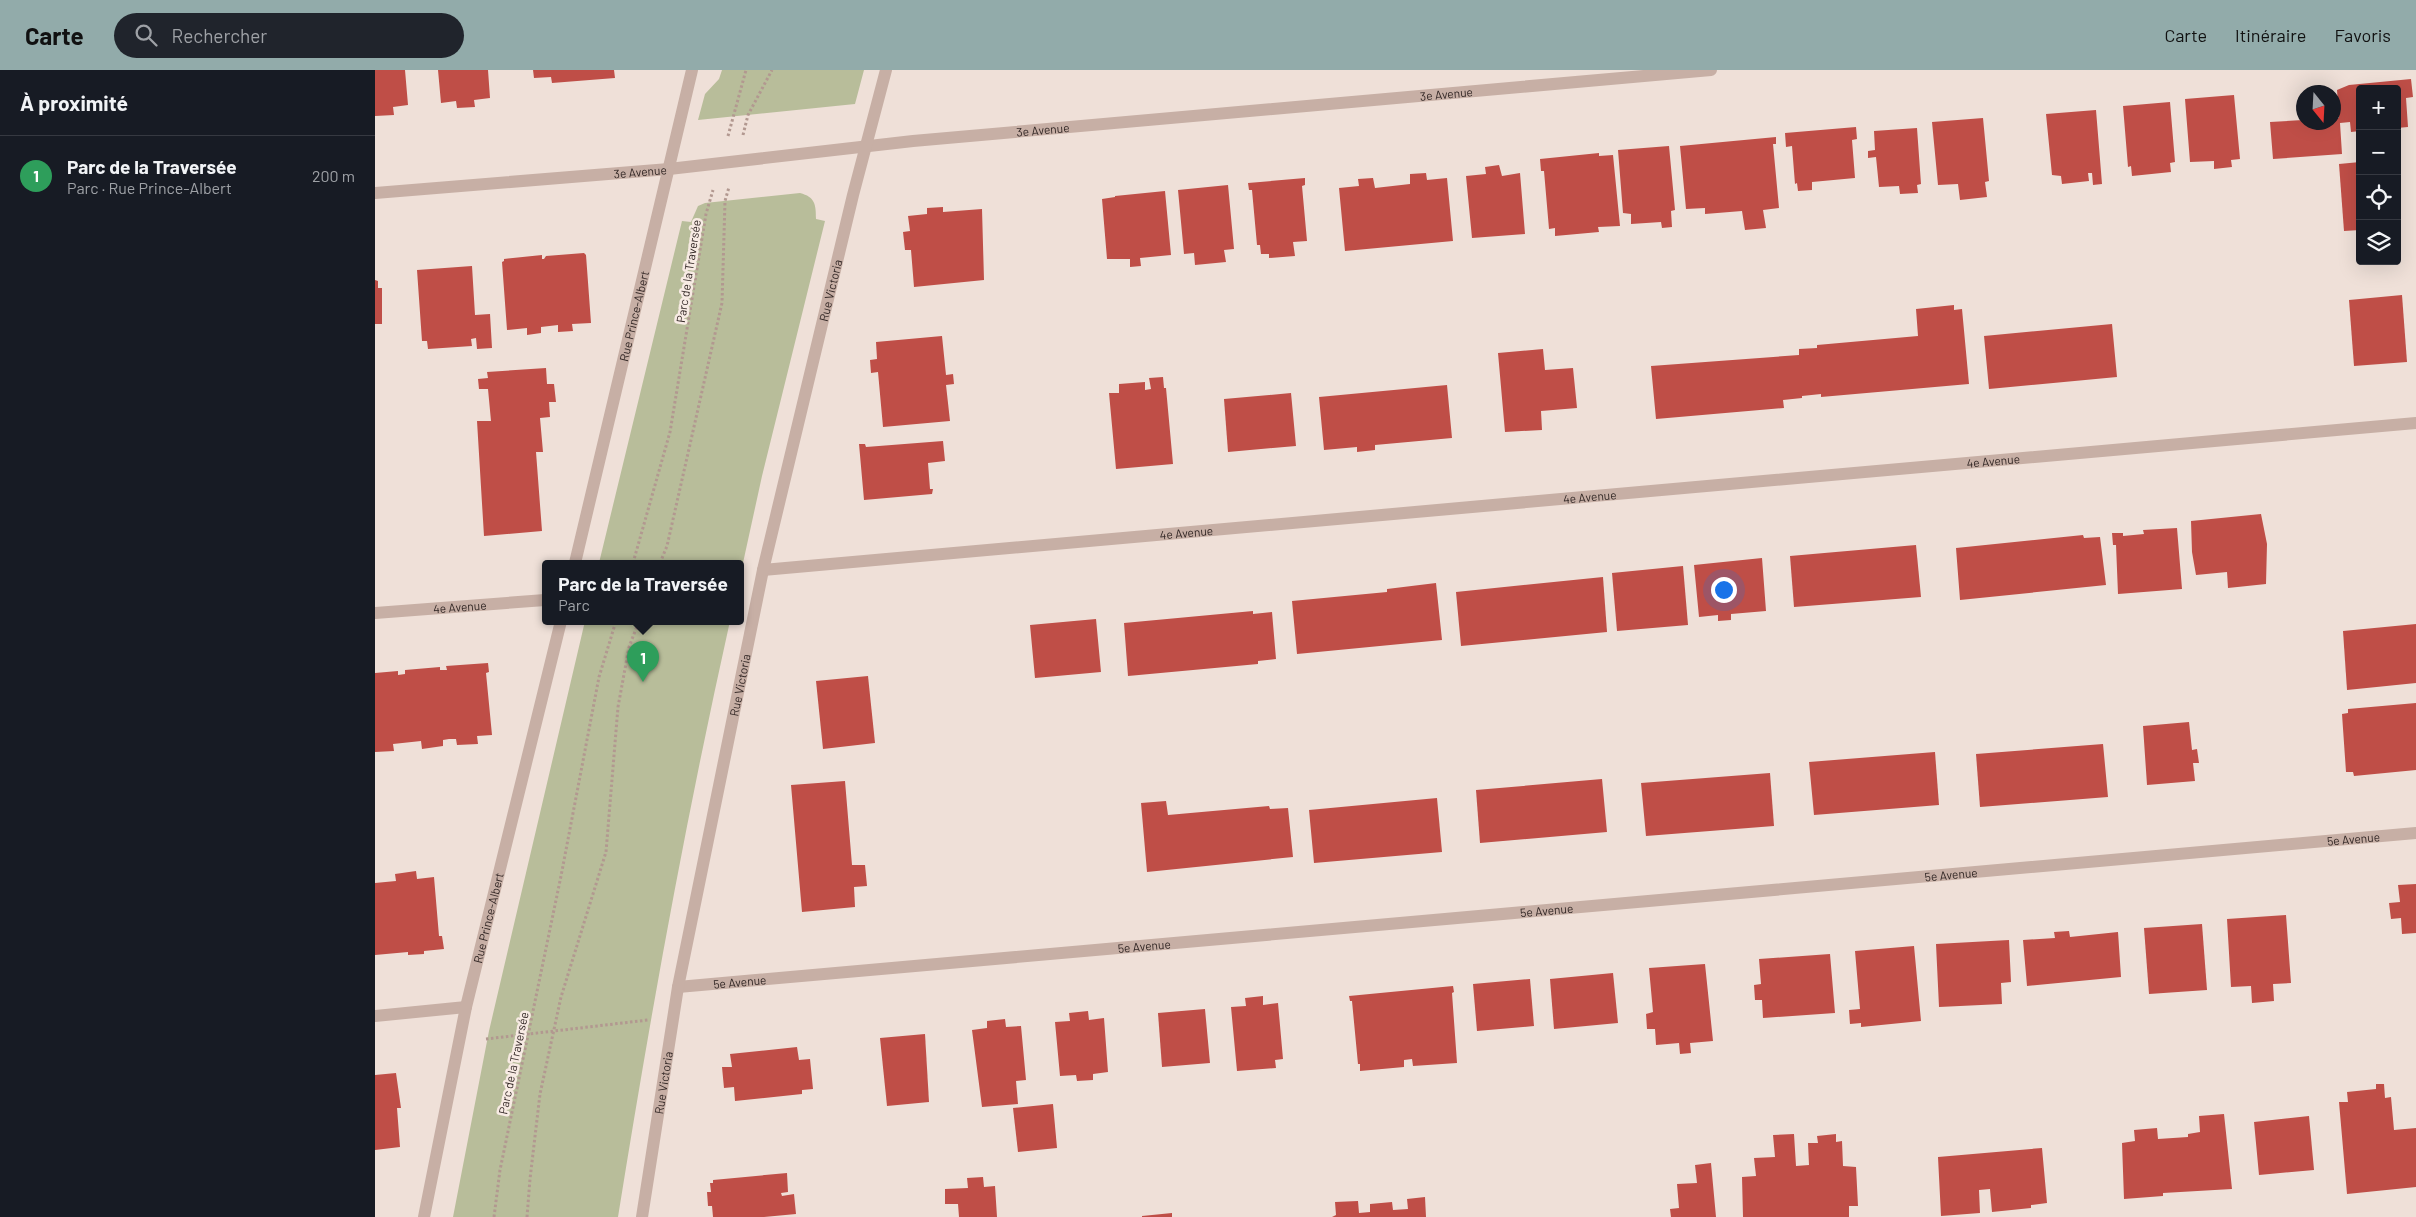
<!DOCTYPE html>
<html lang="fr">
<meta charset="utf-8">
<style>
body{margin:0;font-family:Barlow,sans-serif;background:#20242c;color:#f1f3f6}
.controls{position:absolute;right:15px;top:15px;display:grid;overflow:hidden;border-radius:5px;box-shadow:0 5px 20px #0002}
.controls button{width:45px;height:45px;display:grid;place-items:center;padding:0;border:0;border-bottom:1px solid #363941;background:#171b24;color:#f1f3f6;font:25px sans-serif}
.compass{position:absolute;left:1921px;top:15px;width:45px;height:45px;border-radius:50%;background:#171b24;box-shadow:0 5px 20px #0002;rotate:162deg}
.you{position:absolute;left:1348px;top:519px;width:18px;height:18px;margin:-12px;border:4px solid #fff;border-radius:50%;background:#1a73e8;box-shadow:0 0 0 8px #1a73e833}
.badge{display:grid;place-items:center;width:32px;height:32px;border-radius:50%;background:#92abaa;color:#fff;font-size:16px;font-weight:700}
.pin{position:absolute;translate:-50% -41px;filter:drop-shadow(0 1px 2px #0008)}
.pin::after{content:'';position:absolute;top:26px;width:18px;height:15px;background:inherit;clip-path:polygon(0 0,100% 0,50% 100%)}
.popup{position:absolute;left:167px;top:490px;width:202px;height:65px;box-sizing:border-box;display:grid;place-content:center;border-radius:5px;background:#171b24;filter:drop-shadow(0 1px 4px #0005);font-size:16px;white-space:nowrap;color:#9ea1a6}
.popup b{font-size:19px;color:#f1f3f6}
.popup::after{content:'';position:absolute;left:50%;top:100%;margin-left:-10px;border:10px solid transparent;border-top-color:#171b24}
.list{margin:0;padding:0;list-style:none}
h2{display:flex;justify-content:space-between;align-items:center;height:65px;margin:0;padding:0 20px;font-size:21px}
h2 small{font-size:16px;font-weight:400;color:#9ea1a6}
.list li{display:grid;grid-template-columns:32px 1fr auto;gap:15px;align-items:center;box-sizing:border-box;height:80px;padding:0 20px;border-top:1px solid #363941}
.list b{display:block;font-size:19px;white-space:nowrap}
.list p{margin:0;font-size:16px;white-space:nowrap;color:#9ea1a6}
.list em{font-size:16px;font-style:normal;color:#9ea1a6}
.icon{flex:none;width:28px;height:28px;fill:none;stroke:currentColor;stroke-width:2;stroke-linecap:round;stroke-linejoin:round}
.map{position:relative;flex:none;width:2041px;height:1147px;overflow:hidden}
header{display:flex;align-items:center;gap:30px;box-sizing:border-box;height:70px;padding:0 25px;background:#92abaa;color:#111}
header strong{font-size:24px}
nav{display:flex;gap:28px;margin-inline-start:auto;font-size:18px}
.search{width:350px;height:45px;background:#20242c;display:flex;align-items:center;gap:12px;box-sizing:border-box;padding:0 18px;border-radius:28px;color:#9ea1a6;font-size:19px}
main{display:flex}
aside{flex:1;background:#171b24}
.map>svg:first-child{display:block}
</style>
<header>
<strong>Carte</strong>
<div class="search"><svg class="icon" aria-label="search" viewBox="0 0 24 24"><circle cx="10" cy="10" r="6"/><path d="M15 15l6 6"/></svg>Rechercher</div>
<nav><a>Carte</a><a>Itinéraire</a><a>Favoris</a></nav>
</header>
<main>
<aside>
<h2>À proximité<small></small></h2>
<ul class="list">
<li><span class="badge" style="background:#2e9e5b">1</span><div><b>Parc de la Traversée</b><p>Parc · Rue Prince-Albert</p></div><em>200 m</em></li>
</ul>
</aside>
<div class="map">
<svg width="2041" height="1147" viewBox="0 0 2041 1147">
<rect width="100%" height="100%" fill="#efe0d8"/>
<g fill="#b8bd9a">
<polygon points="347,0 489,0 480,34 323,50 330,24 344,9"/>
<path d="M425,123C440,127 441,134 441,149L450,151L387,406L366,502V493H224L307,151L316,152L323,136L330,133Z"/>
<path d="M210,551H355C311,748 275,947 243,1147H78L114,961Z"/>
</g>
<g fill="#bf4e47">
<polygon points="0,0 30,0 33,35 18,37 19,45 0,46"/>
<polygon points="63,0 113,0 115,28 99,30 100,37 82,38 81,31 66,33"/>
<polygon points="158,0 239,0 240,8 177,13 176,7 159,8"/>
<polygon points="2036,9 2038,27 2031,28 2033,57 2022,58 2022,19 1985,19 1985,61 1976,62 1975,52 1965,53 1967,84 1898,89 1895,52 1928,50 1928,52 1958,52 1958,48 1964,48 1962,20 1974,15"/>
<polygon points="1859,25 1865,89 1856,90 1857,97 1839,99 1839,91 1815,92 1810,29"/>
<polygon points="1795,32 1800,92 1795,93 1796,102 1757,106 1756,96 1753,97 1748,36"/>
<polygon points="1721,40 1727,114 1718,115 1717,103 1713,103 1714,111 1687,114 1686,106 1677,105 1671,44"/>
<polygon points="1608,48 1614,111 1610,112 1612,127 1585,130 1583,114 1563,115 1557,52"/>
<polygon points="1481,57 1482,69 1477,70 1480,108 1437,112 1437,120 1423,121 1422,113 1420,114 1417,76 1411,77 1410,63"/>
<polygon points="1542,58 1546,114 1542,115 1543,123 1525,124 1524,116 1504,117 1501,87 1493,88 1493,81 1500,80 1499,61"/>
<polygon points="1401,67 1401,74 1398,74 1404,138 1388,140 1391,158 1370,160 1367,141 1330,144 1330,138 1311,139 1305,76"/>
<polygon points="1294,76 1300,140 1296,141 1297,157 1287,158 1286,152 1256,154 1256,144 1248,143 1243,80"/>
<polygon points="1224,83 1224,86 1238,85 1245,156 1223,157 1224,162 1180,166 1180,158 1174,159 1169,101 1166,101 1165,89"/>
<polygon points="1985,92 1985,160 1969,161 1964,94"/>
<polygon points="1124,95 1127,106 1145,103 1150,164 1097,168 1091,106 1111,104 1110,97"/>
<polygon points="1051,103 1052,110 1072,108 1078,171 970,181 964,118 984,116 983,109 998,108 1000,118 1035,114 1035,104"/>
<polygon points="930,108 930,115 927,116 932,171 918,172 920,186 894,188 894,184 886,184 885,175 882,175 877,120 874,120 873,113"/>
<polygon points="853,115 859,179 849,180 851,192 820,195 819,183 809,184 803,120"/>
<polygon points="790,121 796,185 765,188 766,196 755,197 755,189 732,189 727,129 740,127 740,126"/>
<polygon points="568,137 568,142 607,139 609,210 539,217 536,180 530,180 528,162 535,161 533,146 552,144 552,138"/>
<polygon points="209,183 211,185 216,253 197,254 198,261 183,262 183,255 166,257 166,263 152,265 152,258 132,260 127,192 129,191 129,189 167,185 167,189 169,189 171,186"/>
<polygon points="97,196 100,245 115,244 117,278 102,279 101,268 96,269 97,276 53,279 52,271 47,271 42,200"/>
<polygon points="0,210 3,211 3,218 7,218 7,254 0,254"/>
<polygon points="2027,225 2032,292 1979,296 1974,230"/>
<polygon points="1579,235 1579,240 1587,239 1594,314 1446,327 1446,324 1427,326 1427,328 1408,330 1409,338 1281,349 1276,296 1424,285 1424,279 1442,278 1442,275 1543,266 1541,239"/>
<polygon points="1737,254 1742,307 1614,319 1609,266"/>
<polygon points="567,266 571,305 578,304 579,314 571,315 575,351 508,357 503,302 496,303 495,290 502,289 501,272"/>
<polygon points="1168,279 1170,300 1198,298 1202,338 1166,341 1167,360 1130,362 1123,283"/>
<polygon points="171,298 172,314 179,314 181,332 174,332 175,347 165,348 168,382 161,382 167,461 109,466 102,351 116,351 113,319 104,319 103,309 113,308 112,302"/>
<polygon points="788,307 789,318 791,318 798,394 741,399 734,323 744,323 744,314 770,312 770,320 776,319 774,308"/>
<polygon points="1072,315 1077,368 1000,375 1000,380 982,382 982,377 949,380 944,327"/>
<polygon points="916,323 921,376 853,382 849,329"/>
<polygon points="568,371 570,391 553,393 555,419 558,419 557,424 489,430 484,374 490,374 491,377"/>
<polygon points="1886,444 1892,474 1891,514 1853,518 1852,502 1821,505 1817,482 1816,451"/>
<polygon points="1802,458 1807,519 1743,524 1741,475 1738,475 1737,463 1748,463 1748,466 1769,464 1768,460"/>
<polygon points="1708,465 1709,468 1725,467 1731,515 1585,530 1581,478"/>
<polygon points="1541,475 1546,527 1419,537 1415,486"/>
<polygon points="1387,488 1391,541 1356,544 1356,550 1343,551 1343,545 1324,547 1319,495"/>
<polygon points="1308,496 1313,555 1242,561 1237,503"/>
<polygon points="1228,507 1232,562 1086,576 1081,522"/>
<polygon points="1061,513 1067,570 922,584 917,531 1012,522 1012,519"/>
<polygon points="878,541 878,544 897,542 901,589 883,591 883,594 753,606 749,553"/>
<polygon points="721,549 726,602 660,608 655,555"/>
<polygon points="2041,554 2041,613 1972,620 1968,561"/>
<polygon points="113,593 114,602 111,603 117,665 102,666 103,674 82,675 81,669 74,669 68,670 68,676 47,679 46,671 18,674 19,681 0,682 0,603 23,601 23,605 30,604 30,600 65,597 65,600 72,600 71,596"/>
<polygon points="493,606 500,673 448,679 441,611"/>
<polygon points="2041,633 2041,700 1979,706 1978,702 1971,702 1967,644 1973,643 1973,639"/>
<polygon points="1814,652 1817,680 1822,679 1824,693 1818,693 1820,711 1772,715 1768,656"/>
<polygon points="1728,674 1733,727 1605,737 1601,684"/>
<polygon points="1560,682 1564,735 1439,745 1434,692"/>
<polygon points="1395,703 1399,756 1271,766 1266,713"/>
<polygon points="1227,709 1232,762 1105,773 1101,720"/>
<polygon points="470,711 477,795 490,795 492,816 479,817 480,837 427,842 416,715"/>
<polygon points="1062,728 1067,782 939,793 934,740"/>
<polygon points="791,731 793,745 894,736 895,739 913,738 918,787 772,802 766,733"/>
<polygon points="41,801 42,809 59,807 64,866 67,866 69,879 49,881 49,884 33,885 33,882 0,885 0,813 21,811 20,804"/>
<polygon points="2041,814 2041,863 2027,864 2026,848 2016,849 2014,833 2025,832 2023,815"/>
<polygon points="1911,845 1916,913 1898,914 1899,931 1877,933 1876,916 1856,917 1852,849"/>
<polygon points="1827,854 1832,920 1774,924 1769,858"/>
<polygon points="1694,861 1695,867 1743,862 1746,907 1652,916 1648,870 1680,868 1679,862"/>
<polygon points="1634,870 1636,912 1626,913 1627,934 1564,937 1561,874"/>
<polygon points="1539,876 1546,951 1486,957 1486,953 1475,954 1474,940 1485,939 1480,881"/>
<polygon points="1455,884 1460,943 1388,948 1387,930 1380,930 1379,915 1386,914 1384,889"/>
<polygon points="1330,894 1338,971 1315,973 1316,983 1305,984 1304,973 1281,975 1280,959 1272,959 1271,944 1278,942 1274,898"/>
<polygon points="1238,903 1243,953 1179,959 1175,909"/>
<polygon points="1155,909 1159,956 1102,961 1098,914"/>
<polygon points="1078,916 1079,922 1077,923 1082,993 1038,996 1037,989 1029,990 1029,997 985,1001 985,994 983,994 977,931 975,931 974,926"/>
<polygon points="888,926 888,935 903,933 908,989 900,990 901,998 862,1001 856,937 871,936 870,928"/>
<polygon points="830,939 835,993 787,997 783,943"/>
<polygon points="713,941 714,950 729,948 733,1002 718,1004 718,1010 702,1011 701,1005 685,1006 680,952 695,951 694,943"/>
<polygon points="630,949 631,957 646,956 651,1010 641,1011 643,1034 607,1037 597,960 612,958 612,951"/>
<polygon points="550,964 554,1032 512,1036 505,968"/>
<polygon points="422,977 424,990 435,989 438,1019 427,1020 427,1024 360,1031 359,1017 349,1018 347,997 357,997 355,984"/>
<polygon points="21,1003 26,1038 22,1038 25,1077 0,1080 0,1005"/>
<polygon points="2001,1014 2009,1014 2010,1028 2016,1027 2019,1060 2041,1058 2041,1117 1972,1124 1964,1032 1973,1032 1972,1022 2001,1019"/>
<polygon points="678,1034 682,1078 643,1082 638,1038"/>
<polygon points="1849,1044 1857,1119 1788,1123 1788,1126 1749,1129 1747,1073 1760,1071 1759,1060 1782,1058 1783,1069 1813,1067 1813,1064 1825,1062 1824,1046"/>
<polygon points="1934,1046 1939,1100 1884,1105 1879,1052"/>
<polygon points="1419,1064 1421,1096 1434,1095 1433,1073 1443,1073 1442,1066 1461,1064 1461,1072 1467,1071 1468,1096 1481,1097 1483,1136 1474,1136 1474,1147 1368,1147 1367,1107 1381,1106 1379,1088 1400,1087 1398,1065"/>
<polygon points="1667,1078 1672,1133 1656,1135 1656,1138 1617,1142 1615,1119 1604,1120 1605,1143 1566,1146 1563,1087"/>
<polygon points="1336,1093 1341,1147 1296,1147 1295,1139 1304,1138 1302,1114 1322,1113 1320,1095"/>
<polygon points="412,1103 413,1122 406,1123 407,1126 419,1124 421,1144 389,1147 338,1147 337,1136 333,1136 332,1122 336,1122 335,1113 338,1113 338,1110"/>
<polygon points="608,1107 609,1117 620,1116 622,1147 584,1147 583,1134 570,1134 570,1119 593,1118 592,1108"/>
<polygon points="1050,1127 1051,1147 957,1147 961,1145 960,1132 983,1131 984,1143 995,1142 995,1134 1017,1132 1018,1140 1033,1139 1032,1129"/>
<polygon points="797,1143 797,1147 767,1147 767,1146"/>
</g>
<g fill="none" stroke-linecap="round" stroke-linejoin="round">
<g stroke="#b29890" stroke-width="3" stroke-dasharray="2.5 2.5" stroke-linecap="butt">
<polyline points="368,65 373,45 397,0"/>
<polyline points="353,66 371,0"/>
<polyline points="258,493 295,362 331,144 338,120"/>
<polyline points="285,493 292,476 347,233 350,131 354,117"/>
<polyline points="111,969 273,950"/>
<polyline points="119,1147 125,1100 186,806 224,607 241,551"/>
<polyline points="152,1147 155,1109 165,1024 186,927 231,782 243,637 254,577 264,551"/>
</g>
<g stroke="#c7afa5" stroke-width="12">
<path id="s1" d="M0,123L294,99L538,71L1336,0"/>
<path id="s2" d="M200,493L317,0"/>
<path id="s3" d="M388,500L2041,353"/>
<path id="s4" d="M0,543L170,530"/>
<path id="s5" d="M303,917L2041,763"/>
<polyline points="0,946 91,937"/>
<path id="s6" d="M49,1147L91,937L186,551"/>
<path id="s7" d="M267,1147L303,917L388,500L478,125L511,0"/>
</g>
</g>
<g text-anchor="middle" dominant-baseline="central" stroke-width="5" stroke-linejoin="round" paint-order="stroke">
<g font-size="12" fill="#332826" stroke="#f8ebe4">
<text stroke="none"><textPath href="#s1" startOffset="1076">3e Avenue</textPath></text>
<text stroke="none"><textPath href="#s1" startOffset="671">3e Avenue</textPath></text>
<text stroke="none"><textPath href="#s1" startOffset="266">3e Avenue</textPath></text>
<text transform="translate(313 201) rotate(-81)">Parc de la Traversée</text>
<text stroke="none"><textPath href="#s7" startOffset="946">Rue Victoria</textPath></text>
<text stroke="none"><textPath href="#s2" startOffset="254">Rue Prince-Albert</textPath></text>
<text stroke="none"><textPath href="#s3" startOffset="1235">4e Avenue</textPath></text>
<text stroke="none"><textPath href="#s3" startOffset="830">4e Avenue</textPath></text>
<text stroke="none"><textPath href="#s3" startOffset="425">4e Avenue</textPath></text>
<text stroke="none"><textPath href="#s4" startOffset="85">4e Avenue</textPath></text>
<text stroke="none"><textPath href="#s7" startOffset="541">Rue Victoria</textPath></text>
<text stroke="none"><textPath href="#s5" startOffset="1682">5e Avenue</textPath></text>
<text stroke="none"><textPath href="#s5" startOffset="1278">5e Avenue</textPath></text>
<text stroke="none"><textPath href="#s5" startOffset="872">5e Avenue</textPath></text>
<text stroke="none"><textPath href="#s6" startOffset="306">Rue Prince-Albert</textPath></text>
<text stroke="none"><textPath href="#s5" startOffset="468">5e Avenue</textPath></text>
<text stroke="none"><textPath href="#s5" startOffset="62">5e Avenue</textPath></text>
<text transform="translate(138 993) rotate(-78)">Parc de la Traversée</text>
<text stroke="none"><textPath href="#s7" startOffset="136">Rue Victoria</textPath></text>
</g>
</g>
</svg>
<div class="controls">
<button>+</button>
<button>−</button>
<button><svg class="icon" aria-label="locate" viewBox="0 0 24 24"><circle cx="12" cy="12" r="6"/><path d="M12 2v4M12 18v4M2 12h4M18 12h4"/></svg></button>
<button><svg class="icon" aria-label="layers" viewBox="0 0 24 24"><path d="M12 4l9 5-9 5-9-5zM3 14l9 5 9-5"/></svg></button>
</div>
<svg class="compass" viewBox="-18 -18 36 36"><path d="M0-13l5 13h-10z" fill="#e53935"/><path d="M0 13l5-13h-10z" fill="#9ea1a6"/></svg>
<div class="you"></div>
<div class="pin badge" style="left:268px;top:612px;background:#2e9e5b">1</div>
<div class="popup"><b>Parc de la Traversée</b>Parc</div>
</div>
</main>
